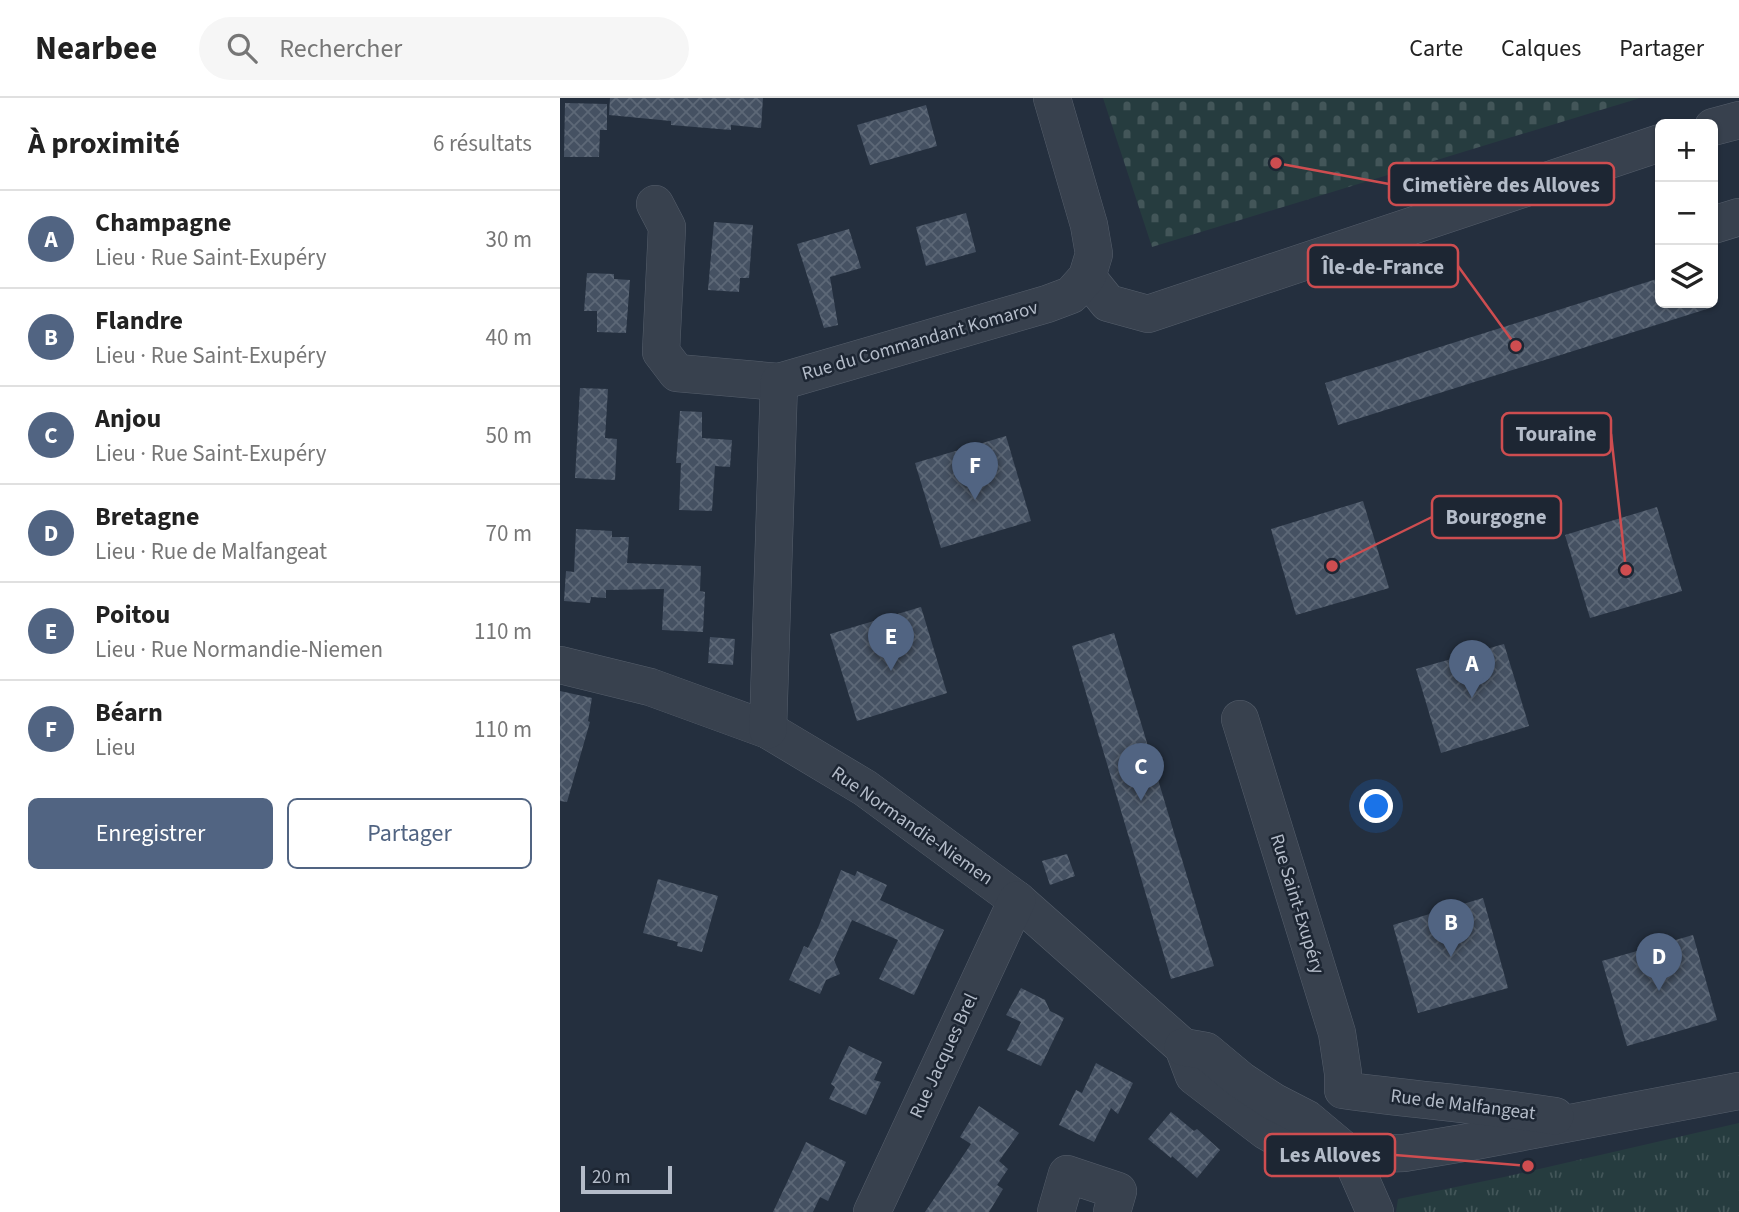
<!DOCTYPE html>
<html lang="fr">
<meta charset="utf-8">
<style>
body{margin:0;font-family:"Source Sans 3",sans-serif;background:#f6f6f6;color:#222}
.controls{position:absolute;right:21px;top:21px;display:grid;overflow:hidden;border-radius:10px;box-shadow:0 2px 5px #0004}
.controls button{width:63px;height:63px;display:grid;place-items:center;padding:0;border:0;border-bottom:2px solid #e0e0e0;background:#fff;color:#222;font:35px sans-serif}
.scale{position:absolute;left:21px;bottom:18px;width:91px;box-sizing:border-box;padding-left:7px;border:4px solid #b4bcc9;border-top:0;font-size:19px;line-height:24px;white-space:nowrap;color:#b4bcc9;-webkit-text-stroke:5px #1d2633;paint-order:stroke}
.you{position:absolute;left:817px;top:709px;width:24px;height:24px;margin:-18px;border:5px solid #fff;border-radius:50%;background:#1a73e8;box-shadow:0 0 0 10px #1a73e833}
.badge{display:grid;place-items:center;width:46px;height:46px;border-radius:50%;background:#516482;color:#fff;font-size:23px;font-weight:700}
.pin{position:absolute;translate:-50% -58px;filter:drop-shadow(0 2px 4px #0008)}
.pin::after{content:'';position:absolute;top:37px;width:24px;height:21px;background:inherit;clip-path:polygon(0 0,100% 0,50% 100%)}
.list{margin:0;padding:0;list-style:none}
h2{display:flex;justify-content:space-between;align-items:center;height:91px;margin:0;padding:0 28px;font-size:30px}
h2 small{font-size:23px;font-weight:400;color:#767676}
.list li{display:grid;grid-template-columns:46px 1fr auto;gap:21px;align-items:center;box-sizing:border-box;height:98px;padding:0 28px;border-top:2px solid #e0e0e0}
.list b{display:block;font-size:26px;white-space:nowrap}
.list p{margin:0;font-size:23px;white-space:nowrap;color:#767676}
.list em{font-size:23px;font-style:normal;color:#767676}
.actions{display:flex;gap:14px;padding:21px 28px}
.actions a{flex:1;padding:16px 0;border:2px solid #516482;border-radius:10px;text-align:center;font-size:24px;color:#516482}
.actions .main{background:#516482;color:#fff}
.icon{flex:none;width:38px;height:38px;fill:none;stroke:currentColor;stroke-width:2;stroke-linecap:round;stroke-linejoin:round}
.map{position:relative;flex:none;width:1179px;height:1114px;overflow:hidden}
header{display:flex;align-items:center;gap:42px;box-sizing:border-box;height:98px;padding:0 35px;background:#fff;border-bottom:2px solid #e0e0e0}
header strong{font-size:33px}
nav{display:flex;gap:38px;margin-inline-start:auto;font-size:24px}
.search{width:490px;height:63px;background:#f6f6f6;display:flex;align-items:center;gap:18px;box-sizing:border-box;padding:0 24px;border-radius:38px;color:#767676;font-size:26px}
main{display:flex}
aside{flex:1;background:#fff}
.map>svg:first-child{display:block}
</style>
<header>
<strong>Nearbee</strong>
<div class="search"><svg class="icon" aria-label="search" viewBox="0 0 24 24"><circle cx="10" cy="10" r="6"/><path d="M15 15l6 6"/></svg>Rechercher</div>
<nav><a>Carte</a><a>Calques</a><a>Partager</a></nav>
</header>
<main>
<aside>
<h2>À proximité<small>6 résultats</small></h2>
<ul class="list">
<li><span class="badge">A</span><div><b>Champagne</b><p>Lieu · Rue Saint-Exupéry</p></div><em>30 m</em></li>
<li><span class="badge">B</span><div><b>Flandre</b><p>Lieu · Rue Saint-Exupéry</p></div><em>40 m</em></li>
<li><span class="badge">C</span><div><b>Anjou</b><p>Lieu · Rue Saint-Exupéry</p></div><em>50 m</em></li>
<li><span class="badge">D</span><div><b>Bretagne</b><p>Lieu · Rue de Malfangeat</p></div><em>70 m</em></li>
<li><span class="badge">E</span><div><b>Poitou</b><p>Lieu · Rue Normandie-Niemen</p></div><em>110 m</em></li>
<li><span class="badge">F</span><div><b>Béarn</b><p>Lieu</p></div><em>110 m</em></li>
</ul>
<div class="actions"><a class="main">Enregistrer</a><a>Partager</a></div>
</aside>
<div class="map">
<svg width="1179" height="1114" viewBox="0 0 1179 1114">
<defs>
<pattern id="cemetery-stones" width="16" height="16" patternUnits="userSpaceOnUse" patternTransform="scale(1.75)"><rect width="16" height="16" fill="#263c3f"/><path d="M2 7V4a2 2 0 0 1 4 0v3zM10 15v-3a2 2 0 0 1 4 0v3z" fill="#435659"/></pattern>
<pattern id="park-tufts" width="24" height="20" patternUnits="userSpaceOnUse" patternTransform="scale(1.75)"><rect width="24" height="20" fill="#263c3f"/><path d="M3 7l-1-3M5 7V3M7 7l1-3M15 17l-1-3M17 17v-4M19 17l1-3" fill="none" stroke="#435659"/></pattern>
<pattern id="building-cross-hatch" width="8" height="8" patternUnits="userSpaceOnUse" patternTransform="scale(1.75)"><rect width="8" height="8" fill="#455162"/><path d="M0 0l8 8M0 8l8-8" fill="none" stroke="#5d6877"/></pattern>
</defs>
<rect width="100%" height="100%" fill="#242f3e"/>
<polygon fill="url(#cemetery-stones)" points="543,0 1080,0 592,149"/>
<polygon fill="url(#park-tufts)" points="1179,1025 1179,1114 836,1114 838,1101 944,1079"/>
<g fill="url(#building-cross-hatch)">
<polygon points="50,0 203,0 201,30 171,27 171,32 111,27 111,23 49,17"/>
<polygon points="5,5 47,6 47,32 40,32 39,59 4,59"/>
<polygon points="366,7 377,48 310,67 297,27"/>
<polygon points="406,115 416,154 366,168 356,129"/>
<polygon points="154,124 193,127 189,180 180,180 179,194 148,192"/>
<polygon points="289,131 301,170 270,179 278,227 264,230 237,146"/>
<polygon points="27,175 54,176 54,181 70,182 66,235 37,234 37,213 24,213"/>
<polygon points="1100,180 1100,205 1149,205 1150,210 778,327 765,285"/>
<polygon points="20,290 48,291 45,340 57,341 55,382 15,380"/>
<polygon points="120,313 142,314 142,340 172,342 170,369 155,368 152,413 119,412 121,365 116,365"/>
<polygon points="446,338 471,423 381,450 355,365"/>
<polygon points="803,403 829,490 736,517 711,431"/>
<polygon points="1097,409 1122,493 1030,520 1005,437"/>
<polygon points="16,431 52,433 52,439 69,439 67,465 141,468 140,493 145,494 143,534 102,532 104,491 46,492 46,500 31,499 30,505 4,503 6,473 14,474"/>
<polygon points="361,509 387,595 297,623 270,536"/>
<polygon points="554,535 654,868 611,881 512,548"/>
<polygon points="150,539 175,541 173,567 148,565"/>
<polygon points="944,546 969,628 881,655 856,571"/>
<polygon points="0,593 32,600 28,623 30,624 7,704 0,703"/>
<polygon points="507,756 515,778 490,787 482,763"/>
<polygon points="281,772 295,778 297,773 327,787 320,802 384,832 354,897 319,881 338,842 292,822 274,862 280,876 266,882 260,896 229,882 244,848 248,850 258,830"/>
<polygon points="98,781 158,798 142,854 117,848 118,844 83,835"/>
<polygon points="923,800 948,890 858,915 833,827"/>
<polygon points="1133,837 1157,922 1067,948 1042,863"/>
<polygon points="461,890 485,902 490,913 504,920 481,968 447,952 461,924 446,917"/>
<polygon points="289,948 322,964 314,982 321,984 306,1017 269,1001 275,989 271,986"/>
<polygon points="536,965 573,985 558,1016 551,1010 534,1044 499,1027 516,992 522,995"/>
<polygon points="419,1008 459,1035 439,1063 448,1071 437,1087 443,1091 429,1114 365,1114 411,1046 400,1039"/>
<polygon points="611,1014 634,1033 637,1031 660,1052 637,1080 612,1058 611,1060 588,1041"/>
<polygon points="246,1044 286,1064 268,1103 260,1099 253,1114 213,1114"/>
</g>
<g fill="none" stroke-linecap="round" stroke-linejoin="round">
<defs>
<g id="minor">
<polyline points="1153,29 1179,22"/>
<polyline points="95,106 107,129 101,254 117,275 219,284"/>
<polyline points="1153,127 1179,119"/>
<polyline points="527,179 548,205 588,216 1100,45"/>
<polyline points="0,567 90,589 208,632 305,690 457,802 623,949 634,978 706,1033 743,1054 790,1057 844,1055 915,1043 1179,993"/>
<path d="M680,621L777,935L783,975V992C854,1002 925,1007 995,1018"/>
<polyline points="208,632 219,284 487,206 511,197 527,179 534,156 529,127 492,0"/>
<polyline points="623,949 646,953 682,983 714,1004 747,1021 790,1057 815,1114"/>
<polyline points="312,1114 457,802"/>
<polyline points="496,1114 507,1076 558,1093 552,1114"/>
</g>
</defs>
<use href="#minor" stroke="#565f6c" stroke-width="38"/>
<use href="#minor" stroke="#38414e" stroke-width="37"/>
</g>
<g text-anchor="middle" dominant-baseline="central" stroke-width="5" stroke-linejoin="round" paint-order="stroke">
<g font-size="19" fill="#b4bcc9" stroke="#1d2633">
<text transform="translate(360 243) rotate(-16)">Rue du Commandant Komarov</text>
<text transform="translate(352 728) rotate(35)">Rue Normandie-Niemen</text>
<text transform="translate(737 806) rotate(73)">Rue Saint-Exupéry</text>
<text transform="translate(384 958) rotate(-65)">Rue Jacques Brel</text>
<text transform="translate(903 1007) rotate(7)">Rue de Malfangeat</text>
</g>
</g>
<path fill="none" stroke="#ce4d50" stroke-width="2.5" d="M716 65L829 86M956 248L898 168M1066 472L1051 336M772 468L872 419M968 1068L835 1057"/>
<g fill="#ce4d50" stroke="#1d2633" stroke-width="2.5">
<circle cx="716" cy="65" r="7"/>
<circle cx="956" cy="248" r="7"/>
<circle cx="1066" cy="472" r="7"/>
<circle cx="772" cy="468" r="7"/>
<circle cx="968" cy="1068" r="7"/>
</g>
<g fill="#1d2633" stroke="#ce4d50" stroke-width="2.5">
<rect x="829" y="65" width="225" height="42" rx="7"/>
<rect x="748" y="147" width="150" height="42" rx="7"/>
<rect x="942" y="315" width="109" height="42" rx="7"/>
<rect x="872" y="398" width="129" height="42" rx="7"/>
<rect x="705" y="1036" width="130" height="42" rx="7"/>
</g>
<g font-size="21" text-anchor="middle" font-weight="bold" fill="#b4bcc9">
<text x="941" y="94">Cimetière des Alloves</text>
<text x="823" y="176">Île-de-France</text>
<text x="996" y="343">Touraine</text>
<text x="936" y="426">Bourgogne</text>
<text x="770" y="1064">Les Alloves</text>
</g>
</svg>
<div class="controls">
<button>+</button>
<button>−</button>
<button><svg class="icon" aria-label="layers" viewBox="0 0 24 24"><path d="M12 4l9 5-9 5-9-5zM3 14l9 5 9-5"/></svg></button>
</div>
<div class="scale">20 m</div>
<div class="you"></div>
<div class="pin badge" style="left:912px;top:600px">A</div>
<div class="pin badge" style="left:891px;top:859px">B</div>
<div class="pin badge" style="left:581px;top:703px">C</div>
<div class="pin badge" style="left:1099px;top:893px">D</div>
<div class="pin badge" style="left:331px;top:573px">E</div>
<div class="pin badge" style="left:415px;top:402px">F</div>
</div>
</main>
